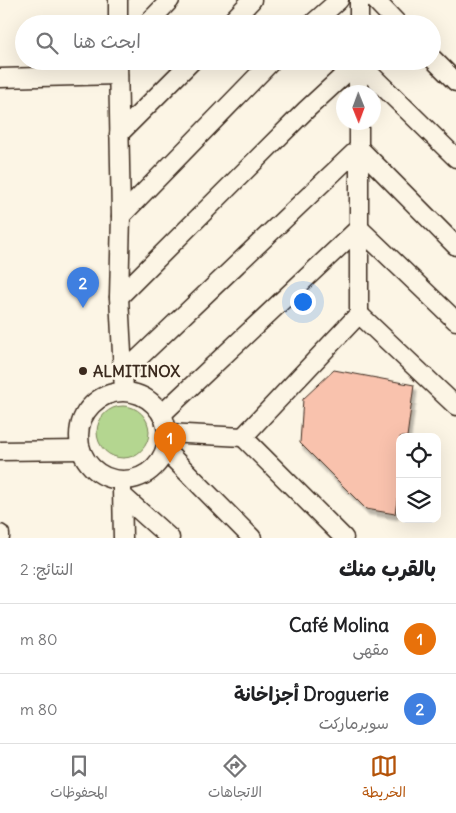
<!DOCTYPE html>
<html lang="ar">
<meta charset="utf-8">
<style>
body{margin:0;font-family:Delius,"Playpen Sans Arabic",sans-serif;background:#f6f6f6;color:#202124;direction:rtl}
.controls{position:absolute;right:15px;bottom:15px;display:grid;overflow:hidden;border-radius:10px;box-shadow:0 5px 20px #0002}
.controls button{width:45px;height:45px;display:grid;place-items:center;padding:0;border:0;border-bottom:1px solid #e0e0e0;background:#fff;color:#202124;font:25px sans-serif}
.compass{position:absolute;left:336px;top:85px;width:45px;height:45px;border-radius:50%;background:#fff;box-shadow:0 5px 20px #0002;rotate:179deg}
.you{position:absolute;left:302px;top:301px;width:18px;height:18px;margin:-12px;border:4px solid #fff;border-radius:50%;background:#1a73e8;box-shadow:0 0 0 8px #1a73e833}
.badge{display:grid;place-items:center;width:32px;height:32px;border-radius:50%;background:#b45309;color:#fff;font-size:16px;font-weight:700}
.pin{position:absolute;translate:-50% -41px;filter:drop-shadow(0 1px 2px #0008)}
.pin::after{content:'';position:absolute;top:26px;width:18px;height:15px;background:inherit;clip-path:polygon(0 0,100% 0,50% 100%)}
.list{margin:0;padding:0;list-style:none}
h2{display:flex;justify-content:space-between;align-items:center;height:65px;margin:0;padding:0 20px;font-size:21px}
h2 small{font-size:16px;font-weight:400;color:#757577}
.list li{display:grid;grid-template-columns:32px 1fr auto;gap:15px;align-items:center;box-sizing:border-box;height:70px;padding:0 20px;border-top:1px solid #e0e0e0}
.list b{display:block;font-size:19px;white-space:nowrap}
.list p{margin:0;font-size:16px;white-space:nowrap;color:#757577}
.list em{font-size:16px;font-style:normal;color:#757577}
.icon{flex:none;width:28px;height:28px;fill:none;stroke:currentColor;stroke-width:2;stroke-linecap:round;stroke-linejoin:round}
.map{position:relative;flex:none;width:456px;height:538px;overflow:hidden;direction:ltr}
.search{position:absolute;background:#fff;box-shadow:0 5px 20px #0002;left:15px;right:15px;top:15px;height:55px;display:flex;align-items:center;gap:12px;box-sizing:border-box;padding:0 18px;border-radius:28px;color:#757577;font-size:19px}
.sheet{height:205px;background:#fff}
nav{display:flex;justify-content:space-around;align-items:center;box-sizing:border-box;height:70px;border-top:1px solid #e0e0e0;background:#fff;font-size:14px;color:#757577}
nav a{display:grid;justify-items:center;gap:2px}
nav .on{color:#b45309}
.map>svg:first-child{display:block}
</style>
<div class="map">
<svg width="456" height="538" viewBox="0 0 456 538">
<defs>
<filter id="shadow"><feDropShadow dx="3" dy="5.5" stdDeviation="1" flood-color="#0004"/></filter>
</defs>
<rect width="100%" height="100%" fill="#fcf5e5"/>
<filter id="ink" filterUnits="userSpaceOnUse"><feTurbulence type="fractalNoise" baseFrequency=".02" numOctaves="2"/><feDisplacementMap in="SourceGraphic" scale="10" xChannelSelector="R" yChannelSelector="G"/><feConvolveMatrix kernelMatrix="1 2 1 2 8 2 1 2 1" color-interpolation-filters="sRGB"/></filter>
<g filter="url(#ink)">
<circle fill="#b4d690" stroke="#788057" cx="123" cy="432" r="26"/>
<polygon fill="#f9c2ad" stroke="#3b2a1e" filter="url(#shadow)" points="334,370 414,385 407,437 400,437 400,482 395,514 366,509 300,443 303,399"/>
<g fill="none" stroke-linecap="round" stroke-linejoin="round">
<defs>
<g id="street">
<polyline points="375,0 398,24"/>
<polyline points="118,24 118,0"/>
<polyline points="147,24 170,0"/>
<polyline points="229,24 252,0"/>
<polyline points="312,24 339,0"/>
<polyline points="359,24 359,0"/>
<polyline points="432,58 456,82"/>
<polyline points="118,61 121,216 119,297 124,391"/>
<polyline points="358,61 358,92"/>
<polyline points="0,78 118,75"/>
<polyline points="119,134 192,61"/>
<polyline points="121,216 272,61"/>
<polyline points="119,297 306,110 358,62 456,158"/>
<polyline points="359,314 456,406"/>
<polyline points="123,373 359,148 456,246"/>
<circle cx="123" cy="436" r="44"/>
<polyline points="162,414 359,228 456,321"/>
<polyline points="167,433 243,437"/>
<polyline points="165,450 252,538"/>
<polyline points="0,451 81,450"/>
<polyline points="122,488 123,538"/>
<polyline points="123,496 170,538"/>
<polyline points="0,534 0,538"/>
<polyline points="344,538 243,437 359,314 359,122"/>
</g>
</defs>
<use href="#street" stroke="#3b2a1e" stroke-width="21"/>
<use href="#street" stroke="#fcf5e5" stroke-width="18"/>
</g>
</g>
<circle fill="#3b2a1e" stroke="#fcf5e5" stroke-width="2" cx="83" cy="371" r="5"/>
<g text-anchor="middle" dominant-baseline="central" stroke-width="5" stroke-linejoin="round" paint-order="stroke">
<g font-size="16" font-weight="bold" fill="#3b2a1e" stroke="#fcf5e5" text-anchor="start">
<text x="93" y="371">ALMITINOX</text>
</g>
</g>
</svg>
<div class="controls">
<button><svg class="icon" aria-label="locate" viewBox="0 0 24 24"><circle cx="12" cy="12" r="6"/><path d="M12 2v4M12 18v4M2 12h4M18 12h4"/></svg></button>
<button><svg class="icon" aria-label="layers" viewBox="0 0 24 24"><path d="M12 4l9 5-9 5-9-5zM3 14l9 5 9-5"/></svg></button>
</div>
<svg class="compass" viewBox="-18 -18 36 36"><path d="M0-13l5 13h-10z" fill="#e53935"/><path d="M0 13l5-13h-10z" fill="#757577"/></svg>
<div class="you"></div>
<div class="pin badge" style="left:170px;top:463px;background:#e8710a">1</div>
<div class="pin badge" style="left:83px;top:308px;background:#3f7fe0">2</div>
<div class="search"><svg class="icon" aria-label="search" viewBox="0 0 24 24"><circle cx="10" cy="10" r="6"/><path d="M15 15l6 6"/></svg>ابحث هنا</div>
</div>
<section class="sheet">
<h2>بالقرب منك<small>النتائج: 2</small></h2>
<ul class="list">
<li><span class="badge" style="background:#e8710a">1</span><div><b>Café Molina</b><p>مقهى</p></div><em>80 m</em></li>
<li><span class="badge" style="background:#3f7fe0">2</span><div><b>Droguerie أجزاخانة</b><p>سوبرماركت</p></div><em>80 m</em></li>
</ul>
</section>
<nav>
<a class="on"><svg class="icon" aria-label="map" viewBox="0 0 24 24"><path d="M3 6l6-2 6 2 6-2v14l-6 2-6-2-6 2zM9 4v14M15 6v14"/></svg>الخريطة</a>
<a><svg class="icon" aria-label="directions" viewBox="0 0 24 24"><path d="M12 3l9 9-9 9-9-9zM9 14v-3h6M13 9l2 2-2 2"/></svg>الاتجاهات</a>
<a><svg class="icon" aria-label="saved" viewBox="0 0 24 24"><path d="M7 4h10v16l-5-4-5 4z"/></svg>المحفوظات</a>
</nav>
